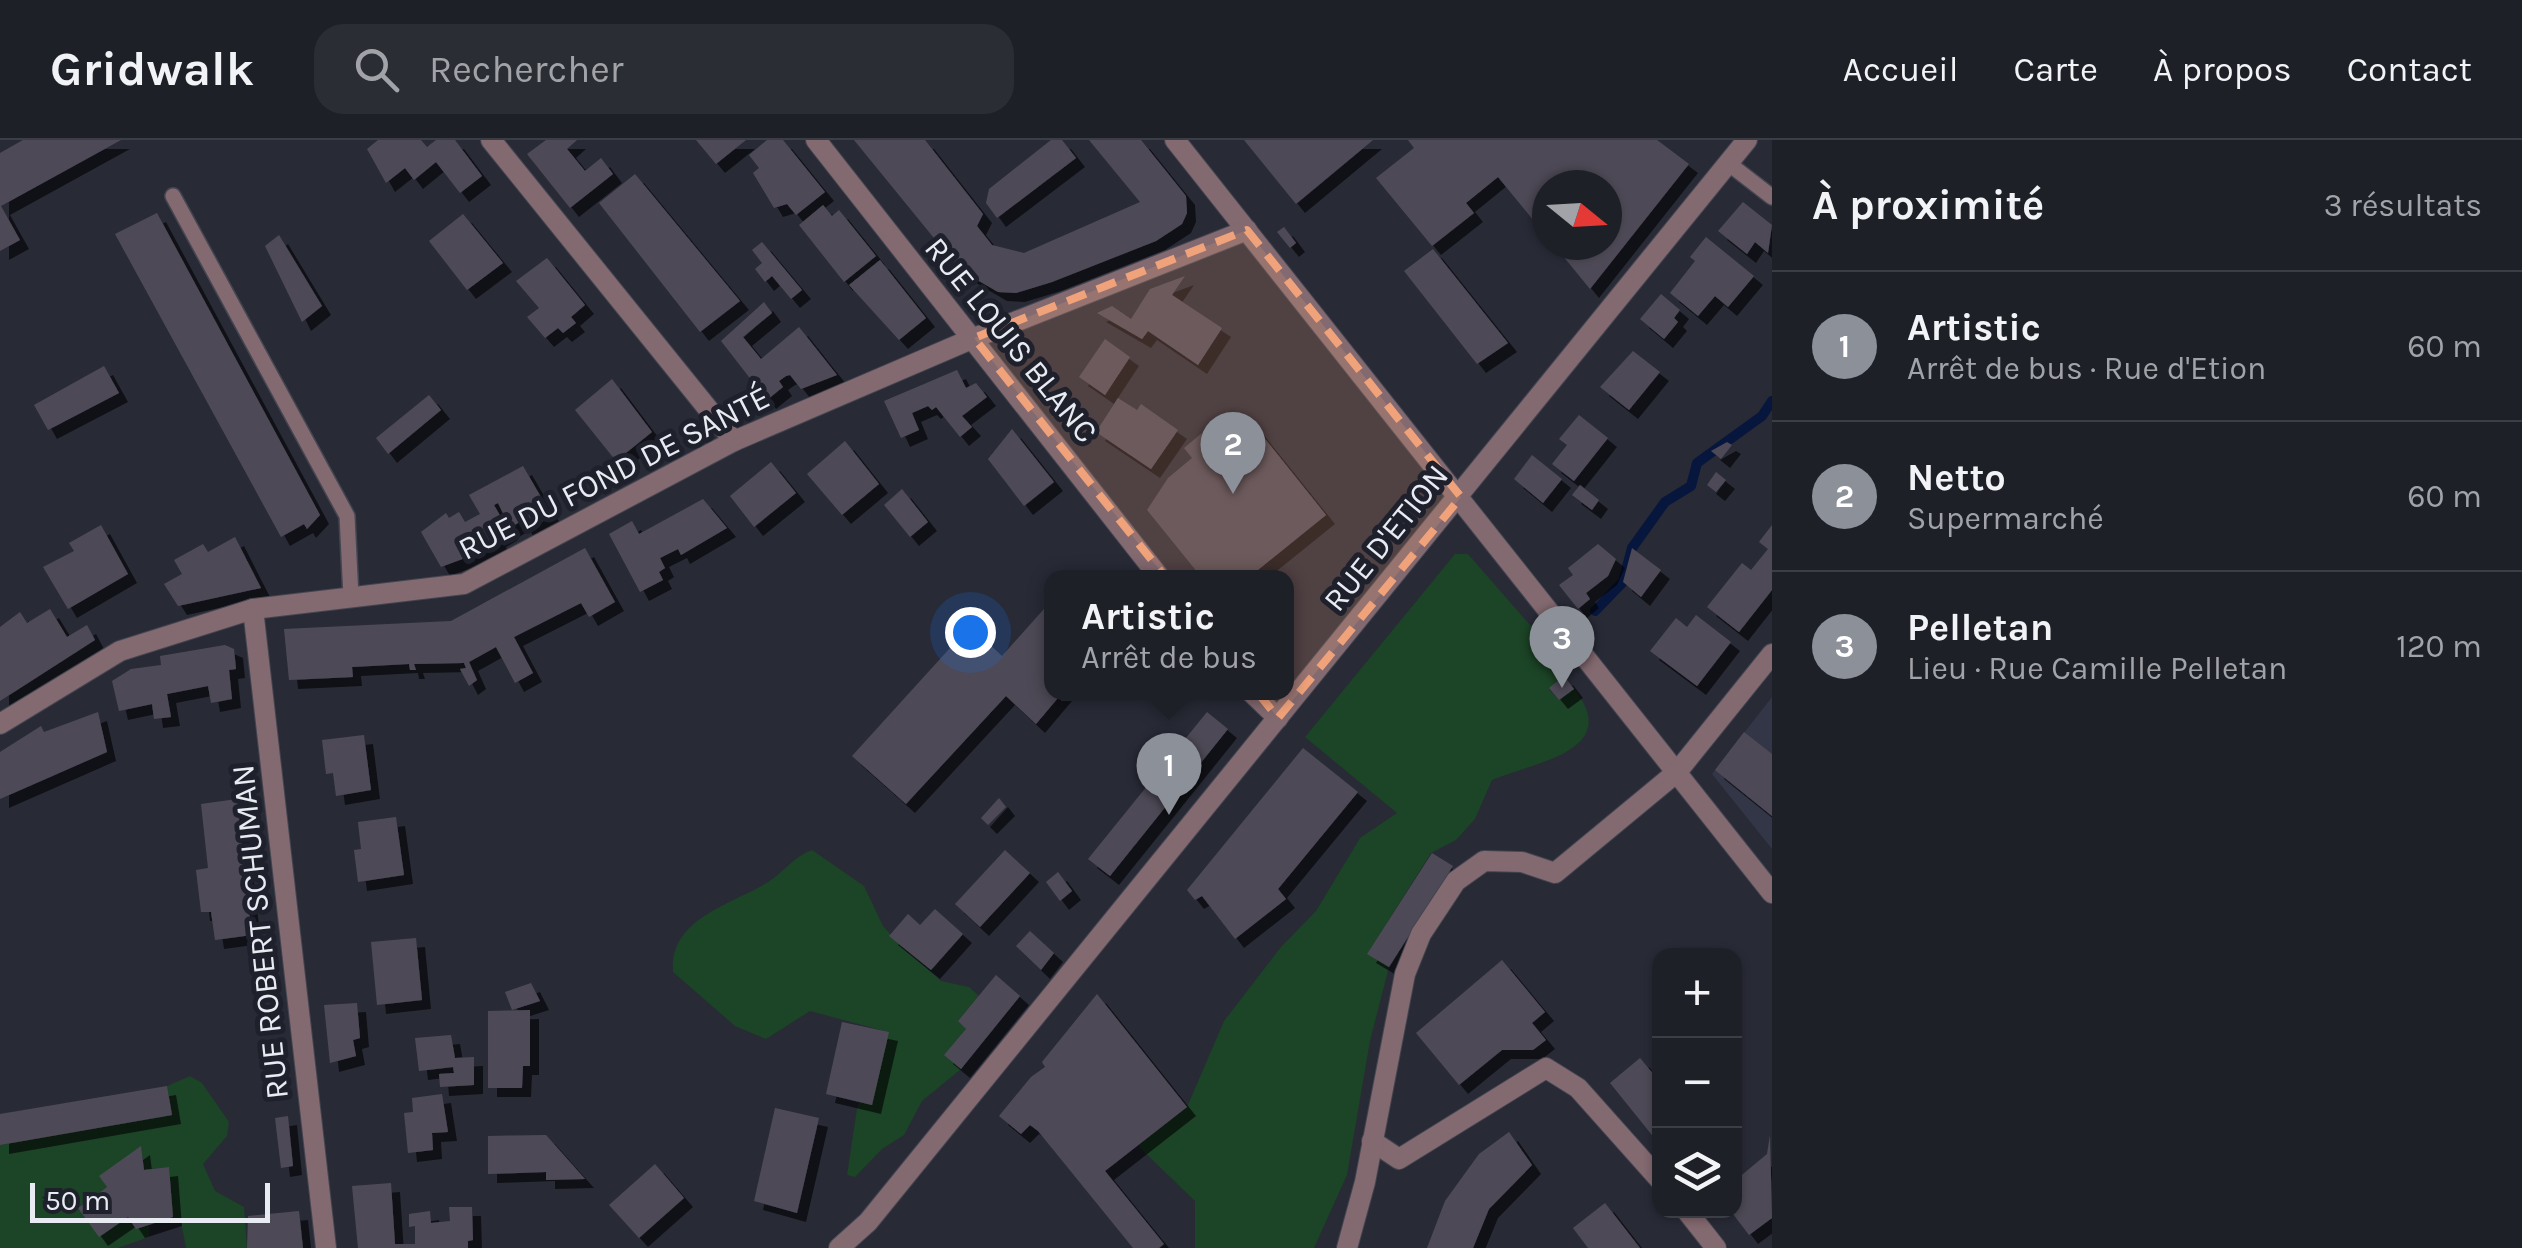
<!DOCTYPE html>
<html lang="fr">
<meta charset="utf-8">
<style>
body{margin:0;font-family:Karla,sans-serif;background:#2b2d34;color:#f1f3f6}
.controls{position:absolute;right:30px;bottom:30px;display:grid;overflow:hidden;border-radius:20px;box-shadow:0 2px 8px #0004}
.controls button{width:90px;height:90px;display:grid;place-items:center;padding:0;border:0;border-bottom:2px solid #3c3e45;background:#1e2028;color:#f1f3f6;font:50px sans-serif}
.compass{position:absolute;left:1532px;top:30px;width:90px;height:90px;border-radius:50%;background:#1e2028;box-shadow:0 2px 8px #0004;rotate:108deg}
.scale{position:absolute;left:30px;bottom:25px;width:240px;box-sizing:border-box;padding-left:10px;border:5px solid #e9ebf3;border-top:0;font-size:28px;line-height:35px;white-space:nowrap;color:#e9ebf3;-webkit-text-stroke:8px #1e212c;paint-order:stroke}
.you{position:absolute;left:970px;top:492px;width:35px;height:35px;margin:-25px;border:8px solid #fff;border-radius:50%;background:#1a73e8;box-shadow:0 0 0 15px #1a73e833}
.badge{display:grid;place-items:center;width:65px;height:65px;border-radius:50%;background:#8c9099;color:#fff;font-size:32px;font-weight:700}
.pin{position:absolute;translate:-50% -82px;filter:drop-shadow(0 2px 5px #0008)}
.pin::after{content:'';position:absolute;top:52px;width:35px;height:30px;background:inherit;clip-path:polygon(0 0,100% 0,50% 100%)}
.popup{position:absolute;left:1044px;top:430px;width:250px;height:130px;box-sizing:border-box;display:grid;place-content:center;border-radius:20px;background:#1e2028;filter:drop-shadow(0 2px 8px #0005);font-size:32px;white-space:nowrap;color:#a1a3a8}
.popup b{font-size:38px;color:#f1f3f6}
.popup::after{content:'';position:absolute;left:50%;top:100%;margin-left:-20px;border:20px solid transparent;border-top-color:#1e2028}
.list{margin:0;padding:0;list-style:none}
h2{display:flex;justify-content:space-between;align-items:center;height:130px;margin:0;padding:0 40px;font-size:42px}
h2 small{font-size:32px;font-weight:400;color:#a1a3a8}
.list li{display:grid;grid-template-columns:65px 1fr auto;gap:30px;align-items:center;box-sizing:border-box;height:150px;padding:0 40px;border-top:2px solid #3c3e45}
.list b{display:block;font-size:38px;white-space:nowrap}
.list p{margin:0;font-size:32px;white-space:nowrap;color:#a1a3a8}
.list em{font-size:32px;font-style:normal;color:#a1a3a8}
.icon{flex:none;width:55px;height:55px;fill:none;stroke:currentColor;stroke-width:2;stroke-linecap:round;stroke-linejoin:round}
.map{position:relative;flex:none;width:1772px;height:1108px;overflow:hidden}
header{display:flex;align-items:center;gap:60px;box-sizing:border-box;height:140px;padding:0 50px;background:#1e2028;border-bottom:2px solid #3c3e45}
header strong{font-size:48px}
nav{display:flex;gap:55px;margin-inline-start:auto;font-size:35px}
.search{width:700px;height:90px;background:#2b2d34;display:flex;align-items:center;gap:25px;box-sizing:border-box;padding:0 35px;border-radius:30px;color:#a1a3a8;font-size:38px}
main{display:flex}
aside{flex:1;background:#1e2028}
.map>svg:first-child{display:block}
</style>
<header>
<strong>Gridwalk</strong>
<div class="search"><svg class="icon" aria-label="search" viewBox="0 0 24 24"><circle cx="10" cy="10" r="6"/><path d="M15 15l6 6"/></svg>Rechercher</div>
<nav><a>Accueil</a><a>Carte</a><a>À propos</a><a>Contact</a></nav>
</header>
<main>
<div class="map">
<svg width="1772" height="1108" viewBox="0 0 1772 1108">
<defs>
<filter id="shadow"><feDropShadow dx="9" dy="9" stdDeviation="0" flood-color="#0009"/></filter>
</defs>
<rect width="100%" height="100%" fill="#282a36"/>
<polygon fill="#323647" points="1772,557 1772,709 1712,634"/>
<g fill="#1c4426">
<path d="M1455,414H1468L1544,501L1564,536L1549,549L1559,560L1574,549C1625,612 1530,623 1492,640L1475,679L1456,700L1431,713L1368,813L1389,827L1370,901L1347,1035L1314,1108H1195V1061L1138,1006L1187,967L1224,881L1281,807L1316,771L1360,698L1397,673L1305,597Z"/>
<path d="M812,710L864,746L883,786L903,808L941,841L969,847L979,856L958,881L966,889L945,915L961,929L922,961L904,995L882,1009L855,1037L847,1035L858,962L872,964L888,892L810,871L766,899L735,886L673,832C669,778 731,765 768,742C784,732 794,716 812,710Z"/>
<polygon points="190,936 202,943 229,982 227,996 203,1024 215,1051 244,1067 247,1108 186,1108 181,1082 173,1077 169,1027 144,1030 141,1008 100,1036 107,1047 78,1068 128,1077 136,1088 149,1085 149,1097 118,1108 0,1108 0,1005 172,975 167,946"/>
</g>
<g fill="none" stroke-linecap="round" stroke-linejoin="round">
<polyline stroke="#07163d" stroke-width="10" points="1595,471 1623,442 1632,408 1665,362 1691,346 1697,323 1762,276 1772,261"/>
</g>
<g fill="#4e4a57" filter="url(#shadow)">
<polygon points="23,0 121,0 1,66 20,100 0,111 0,13"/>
<polygon points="378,0 421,0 427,7 436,0 455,0 482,36 460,53 436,22 414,40 405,28 386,43 367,9"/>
<polygon points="546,0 577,0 567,9 585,31 601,18 613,34 570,68 527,14"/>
<polygon points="696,0 746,0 716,24"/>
<polygon points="767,0 783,0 825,52 796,75 787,64 774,68 753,33 759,28 749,15"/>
<polygon points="854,0 925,0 983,74 977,86 992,105 1024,113 1140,62 1089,0 1141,0 1186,56 1187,73 1182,84 1156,101 1052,142 1016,153 998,152 960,130"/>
<polygon points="1051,0 1062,0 1076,18 997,78 986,63 989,49"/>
<polygon points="1244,0 1373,0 1296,64"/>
<polygon points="1408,0 1657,0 1689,24 1590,149 1554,105 1607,105 1607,45 1547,45 1547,97 1498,37 1466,63 1474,73 1432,106 1376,38 1414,8"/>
<polygon points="635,34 740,161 700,192 599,63"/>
<polygon points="1743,62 1772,85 1768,113 1755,102 1747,114 1718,91"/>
<polygon points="823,65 832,76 839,70 876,116 844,142 799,85"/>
<polygon points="157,73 320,375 307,389 304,384 281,397 115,94"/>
<polygon points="463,74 503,123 467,150 429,101"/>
<polygon points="1284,87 1296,103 1290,108 1277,92"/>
<polygon points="279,95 322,166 302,182 265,106"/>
<polygon points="1706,97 1754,136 1728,167 1715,156 1698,176 1670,153 1695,121 1690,117"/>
<polygon points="762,102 802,150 791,159 772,136 765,142 755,129 762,123 752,110"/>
<polygon points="1433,109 1508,203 1477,224 1404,131"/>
<polygon points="547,118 585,165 571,177 576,183 563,193 558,188 545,198 527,177 539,168 516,141"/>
<polygon points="880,120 926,178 899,200 849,145"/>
<polygon points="1185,136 1172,155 1222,188 1198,225 1148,191 1142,199 1097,173 1112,166 1131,179 1150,149"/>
<polygon points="1661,154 1680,170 1674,178 1678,182 1664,199 1640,179"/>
<polygon points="764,162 772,173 743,197 761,219 799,187 837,235 801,249 790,235 786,236 779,241 783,247 767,260 721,201"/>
<polygon points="1105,199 1130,217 1105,255 1079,237"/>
<polygon points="1633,211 1660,232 1629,270 1600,247"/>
<polygon points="104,226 119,253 48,290 34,265"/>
<polygon points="957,230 966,248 976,243 987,257 962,276 972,287 960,297 936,267 932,270 928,266 912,273 919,290 901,298 884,261"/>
<polygon points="612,239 652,292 616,321 575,270"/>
<polygon points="429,255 441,270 388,314 376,298"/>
<polygon points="1118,258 1137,270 1141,264 1178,290 1151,329 1096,292"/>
<polygon points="1246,275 1326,375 1248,438 1202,438 1147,370 1168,338 1192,318 1184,308 1202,293 1210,304"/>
<polygon points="1579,275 1608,298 1574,341 1552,324 1567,305 1559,299"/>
<polygon points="1012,289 1054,342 1024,366 988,319"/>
<polygon points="845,301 879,344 842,375 807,334"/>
<polygon points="1727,302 1732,305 1721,319 1711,311"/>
<polygon points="1532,315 1562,339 1543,363 1514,339"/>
<polygon points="771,322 796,353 754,387 730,356"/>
<polygon points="523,326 552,376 526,391 521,381 510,388 498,363 494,365 509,391 497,398 500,405 441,427 421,392 446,373 449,378 459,372 465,382 480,374 469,355"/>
<polygon points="1716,332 1726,340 1716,352 1707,345"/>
<polygon points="1580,345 1599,360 1592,370 1572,355"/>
<polygon points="902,349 928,382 910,397 884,365"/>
<polygon points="703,359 727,388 681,415 678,409 660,418 665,428 659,432 663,440 640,452 609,394 632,381 639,394"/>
<polygon points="101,385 128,434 68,469 43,427 74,411 69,403"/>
<polygon points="1772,385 1772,450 1739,492 1707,467 1742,423 1751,430 1768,409 1759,402"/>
<polygon points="235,397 261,448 178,466 164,444 182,434 174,420 203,404 208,412"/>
<polygon points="1598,404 1616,419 1608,436 1586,453 1590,459 1578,469 1559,445 1573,435 1568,428"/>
<polygon points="585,408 615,462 589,477 581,463 514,497 533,533 515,543 496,507 469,522 477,540 469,546 460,529 466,528 464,523 414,524 416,530 410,530 409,524 352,527 353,537 289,540 284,489 451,481"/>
<polygon points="1632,408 1661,430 1641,457 1623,442"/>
<polygon points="1052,460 1052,552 1063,552 1036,584 1006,556 906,664 852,616 970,486 1002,516"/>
<polygon points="50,469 67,497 87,485 95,500 0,561 0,487 20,472 27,483"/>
<polygon points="1696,475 1731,502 1697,546 1650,511 1676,478 1687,487"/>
<polygon points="225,505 234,509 236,529 229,530 232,559 211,563 208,546 167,554 171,577 154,579 152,564 119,571 112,541 131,529 161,525 160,516"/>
<polygon points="1564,536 1574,549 1559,560 1549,548"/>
<polygon points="98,572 107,612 0,659 0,612 41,586 44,592"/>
<polygon points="1207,572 1228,589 1110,736 1088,719"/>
<polygon points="1744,592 1772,614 1772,676 1715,630"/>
<polygon points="364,595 371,650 336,656 333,633 326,634 322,600"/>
<polygon points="1303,608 1358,652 1278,749 1286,759 1235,799 1202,756 1195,760 1187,750"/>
<polygon points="999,658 1006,667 988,685 981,678"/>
<polygon points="237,659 252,795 215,800 211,772 201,772 196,730 208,728 201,664"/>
<polygon points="396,677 404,735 358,742 354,710 361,709 358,682"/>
<polygon points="1005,710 1030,733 980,787 955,764"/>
<polygon points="1432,713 1453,726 1389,827 1367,814"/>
<polygon points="1058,732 1072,751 1060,761 1046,742"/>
<polygon points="935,769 963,794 931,830 889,796 908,774 920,785"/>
<polygon points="1030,791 1054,813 1041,830 1016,806"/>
<polygon points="416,798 422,860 377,865 371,802"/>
<polygon points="1502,820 1545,872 1532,883 1546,900 1533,910 1502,910 1459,945 1416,893"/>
<polygon points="996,835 1020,856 961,929 944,915 966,889 958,881"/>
<polygon points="531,843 540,861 512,870 505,852"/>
<polygon points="1097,854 1187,967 1105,1031 1164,1104 1159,1108 1133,1108 1038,991 1030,985 1021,994 999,976 1031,937 1045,927 1042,922"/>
<polygon points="357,863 360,898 353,900 356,916 330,923 324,865"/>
<polygon points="530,870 530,926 523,926 522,948 488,948 488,871"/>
<polygon points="842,882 889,892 872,965 826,954"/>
<polygon points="451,895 455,918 474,917 474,945 440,947 439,934 454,933 453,927 419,931 415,898"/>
<polygon points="1640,918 1660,942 1660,1005 1610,943"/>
<polygon points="167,946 172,975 0,1005 0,974"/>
<polygon points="442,954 448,992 432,993 433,1010 408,1013 404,973 413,972 412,958"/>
<polygon points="775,968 819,978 797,1073 754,1061"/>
<polygon points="288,976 293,1026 281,1028 275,978"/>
<polygon points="1509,992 1532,1025 1489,1069 1473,1108 1427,1108 1445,1061 1479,1014"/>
<polygon points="546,995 585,1039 546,1040 546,1032 488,1034 488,996"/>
<polygon points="1770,995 1772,1078 1749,1095 1730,1070 1734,1070 1734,1035 1737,1039 1767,1014"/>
<polygon points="141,1006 144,1030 169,1027 173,1077 136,1089 128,1077 99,1097 78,1068 107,1047 99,1036"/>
<polygon points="655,1024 684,1058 639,1098 609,1065"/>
<polygon points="391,1043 395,1104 415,1104 415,1086 409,1087 409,1074 430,1071 431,1083 450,1081 449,1067 472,1067 473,1100 468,1101 468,1108 358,1108 352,1046"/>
<polygon points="1605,1063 1640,1108 1588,1108 1573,1088"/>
<polygon points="299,1071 303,1108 247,1108 248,1076"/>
</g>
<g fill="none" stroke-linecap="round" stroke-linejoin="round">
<defs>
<g id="lane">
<polyline points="1728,23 1772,57"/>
<polyline points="173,56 347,376 351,457"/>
</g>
<g id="street">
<polyline points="491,0 734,301"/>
<polyline points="816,0 1160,438"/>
<polyline points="1175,0 1772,753"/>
<polyline points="253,469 326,1108"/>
<polyline points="1251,552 1278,578"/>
<polyline points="0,584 120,511 253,469 464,444 734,301 974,198 1247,90"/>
<polyline points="1372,1001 1399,1019 1546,928 1578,948 1660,1040"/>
<polyline points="1686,1070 1716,1108"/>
<polyline points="839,1108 868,1082 1747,0"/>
<polyline points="1347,1108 1365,1042 1405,834 1421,794 1456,741 1484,721 1522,722 1555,733 1677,632 1772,514"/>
</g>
</defs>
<use href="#lane" stroke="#434550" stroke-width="18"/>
<use href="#street" stroke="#434550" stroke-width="22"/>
<use href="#lane" stroke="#836970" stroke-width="15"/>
<use href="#street" stroke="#836970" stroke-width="20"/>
</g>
<path fill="#f0a27a" fill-opacity="0.2" stroke="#f0a27a" stroke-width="8" stroke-dasharray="20 12" stroke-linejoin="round" d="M1247,90L1461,357L1278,578L974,198Z"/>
<g text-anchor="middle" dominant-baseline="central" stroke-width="10" stroke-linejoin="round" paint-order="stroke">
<g font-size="32" fill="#e9ebf3" stroke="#1e212c">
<text transform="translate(1011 200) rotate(51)">RUE LOUIS BLANC</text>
<text transform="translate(614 333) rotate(-27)">RUE DU FOND DE SANTÉ</text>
<text transform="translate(1386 398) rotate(-51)">RUE D'ETION</text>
<text transform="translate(260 792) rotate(-96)">RUE ROBERT SCHUMAN</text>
</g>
</g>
</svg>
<div class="controls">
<button>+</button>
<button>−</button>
<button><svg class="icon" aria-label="layers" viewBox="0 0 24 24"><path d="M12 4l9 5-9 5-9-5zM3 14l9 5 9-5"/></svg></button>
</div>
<svg class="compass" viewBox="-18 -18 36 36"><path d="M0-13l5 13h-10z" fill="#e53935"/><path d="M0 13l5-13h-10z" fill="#a1a3a8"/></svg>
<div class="scale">50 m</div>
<div class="you"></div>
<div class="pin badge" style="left:1169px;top:675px">1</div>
<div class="popup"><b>Artistic</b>Arrêt de bus</div>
<div class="pin badge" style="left:1233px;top:354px">2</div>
<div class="pin badge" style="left:1562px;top:548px">3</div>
</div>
<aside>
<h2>À proximité<small>3 résultats</small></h2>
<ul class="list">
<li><span class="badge">1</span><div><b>Artistic</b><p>Arrêt de bus · Rue d'Etion</p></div><em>60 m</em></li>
<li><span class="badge">2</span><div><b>Netto</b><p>Supermarché</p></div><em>60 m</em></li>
<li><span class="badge">3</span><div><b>Pelletan</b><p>Lieu · Rue Camille Pelletan</p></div><em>120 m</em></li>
</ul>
</aside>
</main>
